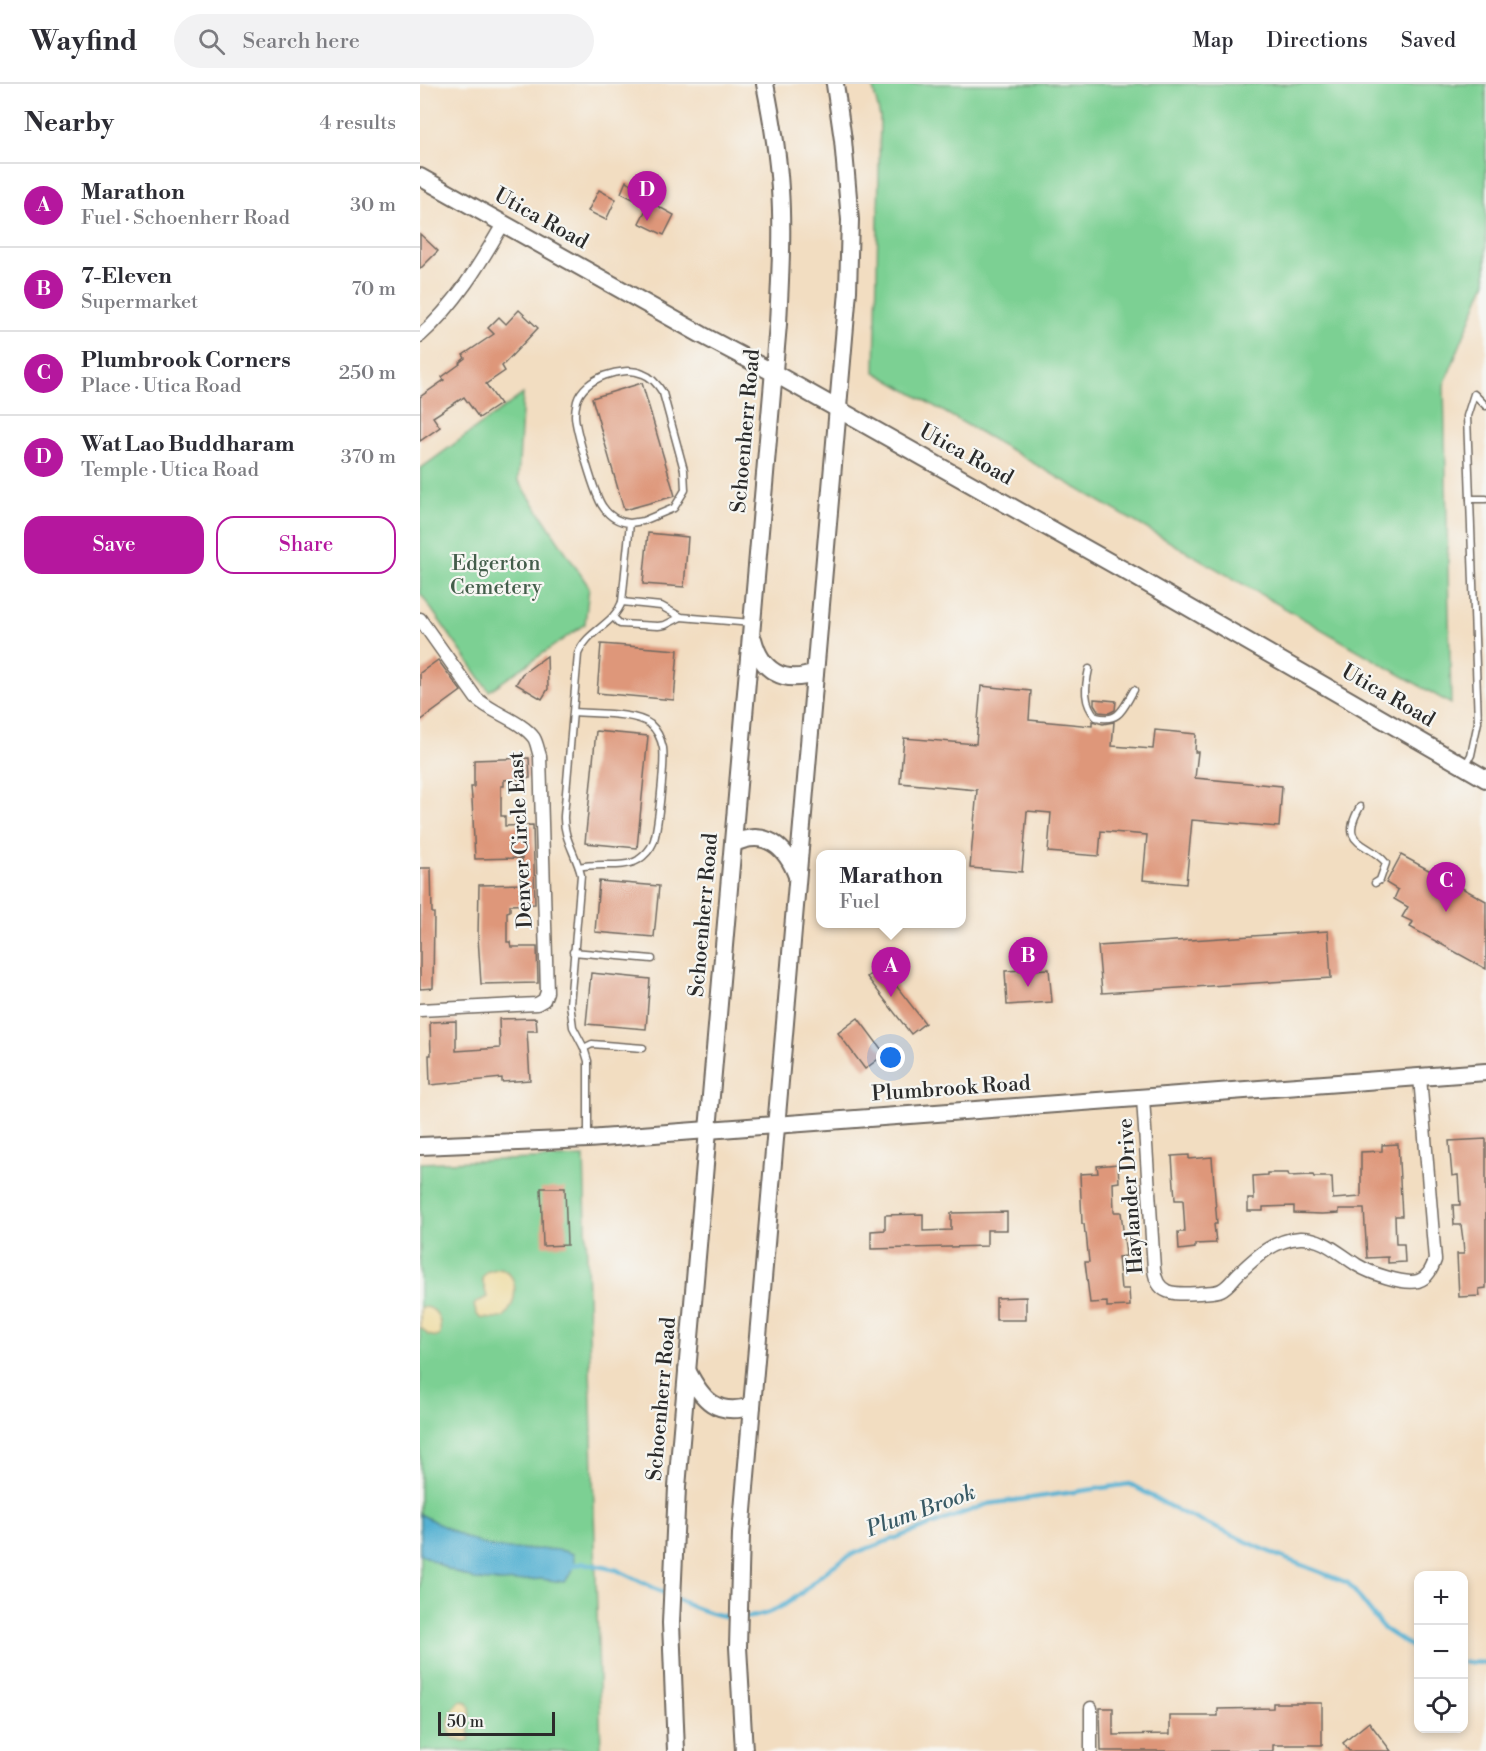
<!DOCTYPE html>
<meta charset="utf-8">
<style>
body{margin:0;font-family:"Libre Bodoni",serif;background:#f2f2f3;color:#2b2b33}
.controls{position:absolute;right:18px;bottom:18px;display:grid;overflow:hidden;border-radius:12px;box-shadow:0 3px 9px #0003}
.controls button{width:54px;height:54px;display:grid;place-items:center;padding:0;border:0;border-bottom:2px solid #e1e1e2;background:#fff;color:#2b2b33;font:30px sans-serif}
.scale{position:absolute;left:18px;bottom:15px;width:117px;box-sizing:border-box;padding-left:6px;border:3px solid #2b2b2b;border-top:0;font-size:16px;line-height:21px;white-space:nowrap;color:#2b2b2b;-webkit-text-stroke:4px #f6f6f2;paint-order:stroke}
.you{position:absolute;left:471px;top:974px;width:21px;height:21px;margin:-15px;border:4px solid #fff;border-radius:50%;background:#1a73e8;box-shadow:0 0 0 9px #1a73e833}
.badge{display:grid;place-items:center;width:39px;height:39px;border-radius:50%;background:#b5179e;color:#fff;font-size:20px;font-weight:700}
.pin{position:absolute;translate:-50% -50px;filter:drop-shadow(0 2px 3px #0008)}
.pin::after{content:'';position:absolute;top:32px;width:21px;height:18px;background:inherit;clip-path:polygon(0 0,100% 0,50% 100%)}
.popup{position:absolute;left:396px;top:766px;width:150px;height:78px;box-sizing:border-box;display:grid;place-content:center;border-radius:12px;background:#fff;filter:drop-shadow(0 2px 4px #0005);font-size:20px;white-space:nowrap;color:#7c7c81}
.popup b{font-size:22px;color:#2b2b33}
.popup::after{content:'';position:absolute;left:50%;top:100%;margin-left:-12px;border:12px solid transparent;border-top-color:#fff}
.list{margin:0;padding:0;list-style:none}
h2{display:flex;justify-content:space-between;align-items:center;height:78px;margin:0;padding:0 24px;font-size:26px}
h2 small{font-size:20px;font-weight:400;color:#7c7c81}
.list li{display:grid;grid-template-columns:39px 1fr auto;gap:18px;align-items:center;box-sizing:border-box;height:84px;padding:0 24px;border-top:2px solid #e1e1e2}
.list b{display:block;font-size:22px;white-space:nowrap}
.list p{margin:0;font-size:20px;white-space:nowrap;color:#7c7c81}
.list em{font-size:20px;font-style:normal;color:#7c7c81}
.actions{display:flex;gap:12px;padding:18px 24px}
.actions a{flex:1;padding:14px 0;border:2px solid #b5179e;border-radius:18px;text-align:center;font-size:21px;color:#b5179e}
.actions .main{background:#b5179e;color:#fff}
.icon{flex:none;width:33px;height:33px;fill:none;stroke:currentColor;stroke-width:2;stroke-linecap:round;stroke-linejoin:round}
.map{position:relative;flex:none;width:1066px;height:1667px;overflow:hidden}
header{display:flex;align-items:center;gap:36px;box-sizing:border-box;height:84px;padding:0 30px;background:#fff;border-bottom:2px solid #e1e1e2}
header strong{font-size:28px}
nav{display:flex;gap:33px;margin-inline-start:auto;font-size:21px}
.search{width:420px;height:54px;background:#f2f2f3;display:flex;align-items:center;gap:15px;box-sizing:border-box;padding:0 21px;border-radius:33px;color:#7c7c81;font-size:22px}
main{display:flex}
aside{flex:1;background:#fff}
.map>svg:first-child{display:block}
</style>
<header>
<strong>Wayfind</strong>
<div class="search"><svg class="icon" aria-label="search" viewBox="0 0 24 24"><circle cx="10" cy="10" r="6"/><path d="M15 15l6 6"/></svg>Search here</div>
<nav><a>Map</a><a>Directions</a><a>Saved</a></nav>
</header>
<main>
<aside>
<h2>Nearby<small>4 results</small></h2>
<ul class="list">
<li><span class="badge">A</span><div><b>Marathon</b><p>Fuel · Schoenherr Road</p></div><em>30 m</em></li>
<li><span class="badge">B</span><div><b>7-Eleven</b><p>Supermarket</p></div><em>70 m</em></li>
<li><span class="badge">C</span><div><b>Plumbrook Corners</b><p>Place · Utica Road</p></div><em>250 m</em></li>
<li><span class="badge">D</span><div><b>Wat Lao Buddharam</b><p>Temple · Utica Road</p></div><em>370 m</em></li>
</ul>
<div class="actions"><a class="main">Save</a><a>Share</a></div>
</aside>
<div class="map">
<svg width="1066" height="1667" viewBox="0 0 1066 1667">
<rect width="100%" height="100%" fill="#f6f6f2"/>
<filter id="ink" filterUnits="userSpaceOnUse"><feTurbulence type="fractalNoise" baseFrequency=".0167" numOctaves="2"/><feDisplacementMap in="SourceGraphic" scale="12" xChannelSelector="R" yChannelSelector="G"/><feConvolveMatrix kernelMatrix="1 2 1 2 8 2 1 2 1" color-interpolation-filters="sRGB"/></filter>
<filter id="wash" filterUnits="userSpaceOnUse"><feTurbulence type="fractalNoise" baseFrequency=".008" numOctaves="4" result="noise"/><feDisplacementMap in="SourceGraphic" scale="24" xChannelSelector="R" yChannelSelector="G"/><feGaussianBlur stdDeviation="1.35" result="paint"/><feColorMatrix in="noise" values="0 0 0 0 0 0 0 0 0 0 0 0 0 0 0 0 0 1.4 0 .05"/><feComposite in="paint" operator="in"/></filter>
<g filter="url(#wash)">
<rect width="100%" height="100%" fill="#f2ddc1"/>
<g fill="#7cd093" stroke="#547e5f" stroke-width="1.5">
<polygon points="452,0 1066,0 1066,197 1024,301 1031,620 455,288 460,33"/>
<polygon points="103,310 98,396 169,503 165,540 69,607 0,509 0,385"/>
<polygon points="164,1073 181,1667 0,1667 0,1079"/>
</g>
<g fill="#eeda9e" stroke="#8c8264" stroke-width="1.5">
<path d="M80,1184C101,1192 97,1219 84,1233L75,1235L60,1234L56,1229L54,1221L57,1218L67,1213L62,1195L66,1188Z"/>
<path d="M6,1223C20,1226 21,1239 20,1251L17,1253L8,1251L0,1242V1224Z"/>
<path d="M41,1617L48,1618C53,1630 49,1629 49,1640C49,1646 51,1649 49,1656L44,1658L33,1654C24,1642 30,1626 41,1617Z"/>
</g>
<path fill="#54b1d2" stroke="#406e7e" stroke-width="1.5" d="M0,1430C26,1443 51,1460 80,1464C105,1468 131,1461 153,1470C156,1483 153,1488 144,1498L121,1495L83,1498L55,1496L28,1485L0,1470Z"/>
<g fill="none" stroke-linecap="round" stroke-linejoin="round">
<g stroke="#54b1d2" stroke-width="4.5">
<polyline points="149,1483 164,1479 197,1486 248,1511"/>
<path d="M256,1515C306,1540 344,1543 387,1504C405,1488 413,1480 435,1469L568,1420L710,1400L758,1427L861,1473L928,1499L964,1545L998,1567"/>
<polyline points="1044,1578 1066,1579"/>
</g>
</g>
<g id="blocks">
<g fill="#de977a">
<polygon points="206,97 227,108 221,119 201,109"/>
<polygon points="179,106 196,115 186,136 168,127"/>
<polygon points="230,118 254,131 244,151 219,139"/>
<polygon points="0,150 18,167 0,185"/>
<polygon points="99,226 118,244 82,282 85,287 66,300 80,320 59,334 44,313 13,333 20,343 0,357 0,313 24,296 22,293 40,280 39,279 45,274 43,271 74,250 68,244 79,233 86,240"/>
<polygon points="222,299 255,412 204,426 172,314"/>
<polygon points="228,449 268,453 264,503 223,500"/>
<polygon points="181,560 258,566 254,616 177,609"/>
<polygon points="127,572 128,605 122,615 96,600 102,590"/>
<polygon points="18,576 41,607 0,637 0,589"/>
<polygon points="561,602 611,607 609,636 672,642 672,637 683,640 694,638 692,662 733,665 735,646 776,650 775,668 778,668 775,694 862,702 859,743 772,736 766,800 723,796 727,751 681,747 679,772 628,768 631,729 607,727 602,788 550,784 557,706 480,699 484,654 556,660"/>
<polygon points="674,615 696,617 695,626 689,629 679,628 674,620"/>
<polygon points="176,647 228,652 217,764 165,759"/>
<polygon points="109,674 110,694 84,696 84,702 81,702 81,732 85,732 85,742 113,741 115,820 90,821 90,827 87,828 87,858 90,858 91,863 117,863 118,899 61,900 58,853 59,801 103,800 102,774 55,775 52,715 51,703 54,703 54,676"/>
<polygon points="981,771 1066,817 1066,885 990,843 993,838 982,833 988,823 974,815 978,806 966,799"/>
<polygon points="0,784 11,784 12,829 14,829 13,904 0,905"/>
<polygon points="179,797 239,802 234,853 175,848"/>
<polygon points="908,847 911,894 682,909 678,862"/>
<polygon points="461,882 505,939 491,950 447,893"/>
<polygon points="629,885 632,918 587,921 585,887"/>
<polygon points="171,889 230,895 226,945 166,940"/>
<polygon points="116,934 117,947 107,947 110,996 82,998 82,994 10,1001 9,971 11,971 10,938 36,937 36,967 80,964 79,935"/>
<polygon points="438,934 465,970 445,985 418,949"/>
<polygon points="1066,1055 1066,1204 1059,1205 1060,1212 1039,1213 1037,1170 1044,1170 1043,1156 1041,1141 1034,1141 1033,1121 1040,1121 1038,1091 1032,1092 1029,1057"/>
<polygon points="978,1060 982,1132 975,1132 976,1160 984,1160 985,1178 968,1179 968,1173 947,1174 944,1125 919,1125 919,1129 902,1130 874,1129 874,1122 843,1123 843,1127 828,1127 828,1115 834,1115 833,1092 847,1091 847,1089 868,1089 869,1092 893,1091 894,1093 912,1093 913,1115 941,1113 941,1068 962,1067 962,1061"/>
<polygon points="769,1071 769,1075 792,1073 797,1140 794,1140 796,1159 775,1160 775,1164 759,1166 758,1148 765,1148 763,1116 755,1116 752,1072"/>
<polygon points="698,1080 699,1098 693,1099 694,1128 701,1128 706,1172 698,1173 701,1205 709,1205 710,1222 687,1223 687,1218 670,1219 665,1178 669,1178 666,1149 665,1149 664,1140 662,1140 660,1090 678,1089 677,1082"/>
<polygon points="121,1104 145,1104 147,1161 123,1162"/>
<polygon points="587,1128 587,1146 567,1146 567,1162 451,1165 451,1147 465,1146 465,1131 503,1130 503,1147 531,1146 531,1129"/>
<polygon points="606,1213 606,1236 576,1236 576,1214"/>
<polygon points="853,1619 902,1619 902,1661 853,1661 853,1667 681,1667 680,1624 693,1624 693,1651 750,1650 750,1632 798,1632 798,1625 853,1624"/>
<polygon points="949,1638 971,1667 929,1667 923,1659"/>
</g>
</g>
</g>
<g filter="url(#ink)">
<use href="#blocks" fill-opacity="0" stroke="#716960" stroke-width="1.5"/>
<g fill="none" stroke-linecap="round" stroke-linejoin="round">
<defs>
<g id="lane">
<polyline points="1050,415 1066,415"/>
<polyline points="202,518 241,522 261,533 332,539"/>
<polyline points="194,534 200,540 238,542 245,541 261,533"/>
<path d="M669,585C665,603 663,619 676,633C700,639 703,624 714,606"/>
<path d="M154,628C174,630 214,628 230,640C237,646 241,655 243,664C245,678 238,747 233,759C230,766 224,772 218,776C203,785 177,778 159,783"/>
<polyline points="1045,682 1051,671 1058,638 1047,332 1054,310 1066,322"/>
<path d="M940,723C917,763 949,757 966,779L960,796L955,799"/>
<polyline points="153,868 232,875"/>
<polyline points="164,964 172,960 223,964"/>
<path d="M168,1055V977L164,964L153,943L150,920L161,791C156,770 143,754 144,732L158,570C167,546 193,542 202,518L210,439C198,438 189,432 183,423C175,413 155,344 155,331C155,326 156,321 157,317C164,294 202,281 223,290C232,293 238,301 243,309L264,386L265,406L254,424L223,437L210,439"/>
</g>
<g id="street">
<path d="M0,252C35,221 60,180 83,140"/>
<path d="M0,535L56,614C72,629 102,637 114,654C117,659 118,667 120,672L127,908L124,916L117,920L0,926"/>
<path d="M723,1014L734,1185C737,1213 756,1210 779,1209C786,1208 795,1209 801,1206C808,1203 813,1195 818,1190C836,1173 853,1156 880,1154C903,1153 919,1170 937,1181C950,1189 984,1201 998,1197C1008,1194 1012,1184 1015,1176L1000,993"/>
<polyline points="671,1624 671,1667"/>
</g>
<g id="secondary">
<polyline points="0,93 282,251 352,288 716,493 1066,695"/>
<path d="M333,555C341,587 364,601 395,589"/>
<path d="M313,760C344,744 366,762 377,792"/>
<polyline points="0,1062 168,1055 1066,988"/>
<path d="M267,1286C282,1316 297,1333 332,1322"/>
<path d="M256,1667L251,1539L257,1403L358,240C360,195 363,150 360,105C358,70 352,35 345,0"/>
<polyline points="324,1667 318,1563 321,1450 428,207 430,136 423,56 415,0"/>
</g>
</defs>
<use href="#lane" stroke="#716960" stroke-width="9"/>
<use href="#street" stroke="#716960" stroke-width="15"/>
<use href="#secondary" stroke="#716960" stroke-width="20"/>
<use href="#lane" stroke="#fff" stroke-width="6"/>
<use href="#street" stroke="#fff" stroke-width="12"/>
<use href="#secondary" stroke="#fff" stroke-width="16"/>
</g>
</g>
<g text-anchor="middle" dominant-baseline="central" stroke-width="4.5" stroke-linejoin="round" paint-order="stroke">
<g font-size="21" fill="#2b2b2b" stroke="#f6f6f2">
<text transform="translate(121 135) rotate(29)">Utica Road</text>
<text transform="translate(326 347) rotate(-85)">Schoenherr Road</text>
<text transform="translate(546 371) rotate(29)">Utica Road</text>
<text transform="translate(968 612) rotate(30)">Utica Road</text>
<text transform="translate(101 756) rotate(-93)">Denver Circle East</text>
<text transform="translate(284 831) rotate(-85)">Schoenherr Road</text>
<text transform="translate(531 1005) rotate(-4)">Plumbrook Road</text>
<text transform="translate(711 1112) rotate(-94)">Haylander Drive</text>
<text transform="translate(242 1315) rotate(-85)">Schoenherr Road</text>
</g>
<g font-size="21" fill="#435d4a" stroke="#f6f6f2">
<text x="76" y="480">Edgerton<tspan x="76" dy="24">Cemetery</tspan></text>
</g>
<g font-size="22" font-style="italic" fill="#395a65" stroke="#f6f6f2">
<text transform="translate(501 1427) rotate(-20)">Plum Brook</text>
</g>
</g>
</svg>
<div class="controls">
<button>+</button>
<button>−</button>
<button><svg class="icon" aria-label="locate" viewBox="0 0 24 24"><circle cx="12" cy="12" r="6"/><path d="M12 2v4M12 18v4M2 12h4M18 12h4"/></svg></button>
</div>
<div class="scale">50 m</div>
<div class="you"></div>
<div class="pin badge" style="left:471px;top:913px">A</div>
<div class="popup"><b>Marathon</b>Fuel</div>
<div class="pin badge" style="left:608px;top:903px">B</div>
<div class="pin badge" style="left:1026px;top:828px">C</div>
<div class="pin badge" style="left:227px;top:137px">D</div>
</div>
</main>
